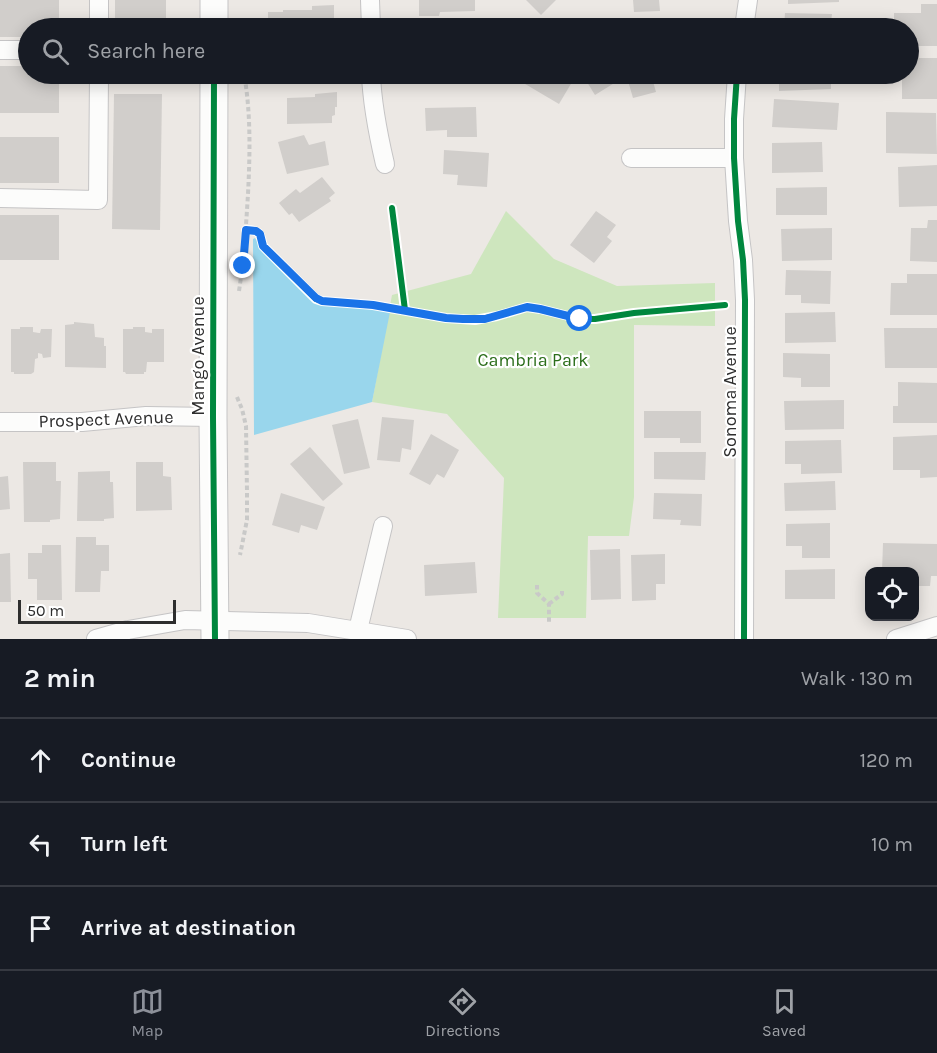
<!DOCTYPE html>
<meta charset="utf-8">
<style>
body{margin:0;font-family:Karla,sans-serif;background:#242831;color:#f1f3f6}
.controls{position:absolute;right:18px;bottom:18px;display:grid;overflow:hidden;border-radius:12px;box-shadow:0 3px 15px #0003}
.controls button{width:54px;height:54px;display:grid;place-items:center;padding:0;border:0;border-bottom:2px solid #363941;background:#171b24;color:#f1f3f6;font:30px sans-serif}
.scale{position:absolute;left:18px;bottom:15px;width:158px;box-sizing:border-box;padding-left:6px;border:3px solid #2e2e2e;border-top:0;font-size:16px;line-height:21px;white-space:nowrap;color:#2e2e2e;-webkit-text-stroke:4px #fff;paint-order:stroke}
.stop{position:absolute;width:18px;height:18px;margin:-14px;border:4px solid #1a73e8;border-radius:50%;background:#fff}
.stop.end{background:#1a73e8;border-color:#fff;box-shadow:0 2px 6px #0008}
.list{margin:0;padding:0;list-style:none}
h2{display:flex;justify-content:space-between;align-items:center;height:78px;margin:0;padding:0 24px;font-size:26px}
h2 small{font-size:20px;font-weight:400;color:#9ea1a6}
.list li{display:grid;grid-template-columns:39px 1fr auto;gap:18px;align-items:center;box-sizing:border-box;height:84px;padding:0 24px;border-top:2px solid #363941}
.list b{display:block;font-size:22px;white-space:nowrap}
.list em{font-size:20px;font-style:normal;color:#9ea1a6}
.icon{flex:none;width:33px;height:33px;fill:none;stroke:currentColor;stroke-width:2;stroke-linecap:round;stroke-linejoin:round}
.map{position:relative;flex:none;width:937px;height:639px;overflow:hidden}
.search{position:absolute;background:#171b24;box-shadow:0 3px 15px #0003;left:18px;right:18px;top:18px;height:66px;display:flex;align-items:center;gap:15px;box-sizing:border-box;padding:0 21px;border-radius:33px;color:#9ea1a6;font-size:22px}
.sheet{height:330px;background:#171b24}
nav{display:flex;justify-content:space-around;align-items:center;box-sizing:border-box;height:84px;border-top:2px solid #363941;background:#171b24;font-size:16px;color:#9ea1a6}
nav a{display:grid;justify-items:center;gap:3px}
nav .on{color:#8c9099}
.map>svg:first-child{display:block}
</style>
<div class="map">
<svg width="937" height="639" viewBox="0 0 937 639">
<rect width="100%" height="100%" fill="#ece8e4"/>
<polygon fill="#cee6be" points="506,211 554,259 617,286 715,283 715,326 634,325 634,497 629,536 588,536 586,618 498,618 504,478 447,414 372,402 392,295 471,274"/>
<polygon fill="#99d6ec" points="255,238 272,260 316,302 390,312 372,402 254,435 253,239"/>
<g fill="#d1cecb">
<polygon points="0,0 59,0 59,28 28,28 28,37 0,37"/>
<rect x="115" y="0" width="51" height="28"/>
<polygon points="419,0 475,0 475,11 440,12 439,16 419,16"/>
<polygon points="526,0 556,0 541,15"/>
<polygon points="633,0 659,0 660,11 634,12"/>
<polygon points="788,0 839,0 839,2 788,4"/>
<polygon points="921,4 937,4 937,46 908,46 908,28 894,28 894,13 921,13"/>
<polygon points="334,5 334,19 332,19 332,28 268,28 268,12 283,12 283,10 312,10 312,6"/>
<polygon points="785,13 832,14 831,22 845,22 845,28 784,28"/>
<polygon points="908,58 937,58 937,99 902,99 902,74 908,74"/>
<polygon points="0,66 28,66 28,74 59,74 59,113 0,113"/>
<rect x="115" y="74" width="51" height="9"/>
<polygon points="290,74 335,74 335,77 330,77 331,80 291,79"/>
<polygon points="518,74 568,74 575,77 559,104 515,78"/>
<polygon points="582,74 610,74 616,82 595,95"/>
<polygon points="626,74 651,74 656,92 633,98"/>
<polygon points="779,74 831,74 831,89 779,91"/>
<polygon points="337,92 337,107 335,107 335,115 332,116 332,123 287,124 287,98 315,97 315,94"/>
<polygon points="114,94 162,94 160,230 112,229"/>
<polygon points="774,99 839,103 837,130 772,127"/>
<polygon points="476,107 477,137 447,137 447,130 426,131 425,108"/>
<polygon points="886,112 936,113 937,154 886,153"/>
<polygon points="304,135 309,145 325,141 329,165 287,174 278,142"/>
<rect x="0" y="137" width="59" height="46"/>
<polygon points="822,142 823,172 772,173 772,143"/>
<polygon points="444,150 489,153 487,187 457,185 458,175 443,174"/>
<polygon points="937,165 937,206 899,207 898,167"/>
<polygon points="322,177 335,193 329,198 331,201 299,222 292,213 289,215 279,203 296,189 300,193"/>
<polygon points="827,187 827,215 776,215 776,188"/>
<polygon points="596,211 616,225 607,237 612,241 594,263 570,245"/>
<rect x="0" y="215" width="59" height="45"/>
<polygon points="928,220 937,220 937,262 910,261 911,228 927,228"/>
<polygon points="832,228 832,260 782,261 781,229"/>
<polygon points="786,270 831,271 830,304 801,303 801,295 785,295"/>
<polygon points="907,274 937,274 937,315 890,315 891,283 907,283"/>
<polygon points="835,312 836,342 785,343 785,313"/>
<polygon points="74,322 94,324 95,337 104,338 104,346 106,346 106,368 65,367 65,325 74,324"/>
<polygon points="20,327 33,327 33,332 39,333 40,333 41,329 52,329 51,357 43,358 42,354 38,353 38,358 35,359 34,372 31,374 14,374 14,372 11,372 11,329 20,329"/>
<polygon points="133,327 145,327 145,332 152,333 152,329 164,329 164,362 147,362 146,372 144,372 144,374 126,374 125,372 123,372 123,329 133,329"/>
<polygon points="884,328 937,328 937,368 885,368"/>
<polygon points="783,353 830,354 830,387 801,387 801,378 783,377"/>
<polygon points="898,382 937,383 937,423 893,423 893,406 898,406"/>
<polygon points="844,400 844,429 785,430 784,401"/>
<polygon points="644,411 701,411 701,443 680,443 680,438 644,438"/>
<polygon points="382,417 414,420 411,450 402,448 400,462 377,460"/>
<polygon points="358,419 370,468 344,474 332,425"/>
<polygon points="431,434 459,450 444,478 437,474 430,485 409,474"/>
<polygon points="937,435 937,477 920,478 920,470 893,470 893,437"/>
<polygon points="841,440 842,473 801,474 801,464 785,464 785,441"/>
<polygon points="310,447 343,484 323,501 290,464"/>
<polygon points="654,452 706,452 705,480 654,479"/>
<polygon points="23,462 56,462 56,481 61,481 60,519 50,520 50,522 24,522"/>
<polygon points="136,462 163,462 163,476 171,477 172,510 136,511"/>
<polygon points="110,471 110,482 113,482 114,518 104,519 104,521 77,521 78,472"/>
<polygon points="8,476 10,509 0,510 0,477"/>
<polygon points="835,481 836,510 785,511 784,483"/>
<polygon points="281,493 325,507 317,530 301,525 299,533 272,525"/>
<polygon points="654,493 702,494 701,526 680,525 681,520 653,519"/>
<polygon points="830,523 830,558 802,558 802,546 786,546 786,524"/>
<polygon points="76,537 96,537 96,545 109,545 109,571 101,571 100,592 75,592"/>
<polygon points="883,543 937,544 937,576 931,576 930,586 914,586 914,572 882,572"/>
<polygon points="42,545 61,545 62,600 37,600 37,579 28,579 28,553 42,553"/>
<polygon points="620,549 621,599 591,600 590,550"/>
<polygon points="10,553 11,602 0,602 0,554"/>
<polygon points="665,554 665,584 656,584 656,600 632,601 631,555"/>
<polygon points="475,562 477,593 425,596 424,565"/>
<polygon points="835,569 835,599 785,599 785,570"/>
</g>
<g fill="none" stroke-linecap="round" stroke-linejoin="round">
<defs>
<g id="street">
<polyline points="370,0 371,28"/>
<polyline points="99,28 99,0"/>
<polyline points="744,28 748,0"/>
<polyline points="0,50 28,50"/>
<path d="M371,74C372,104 378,134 385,164"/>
<polyline points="737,74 734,119 734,158 738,221 743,260 745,300 744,639"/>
<polyline points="631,158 734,158"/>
<polyline points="0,198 98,200 99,74"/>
<polyline points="0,422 82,422 146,416 213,417"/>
<polyline points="358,630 383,526"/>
<polyline points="96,639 128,630 185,620 308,623 407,639"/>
<polyline points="896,639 937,626"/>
</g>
<g id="secondary">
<polyline points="214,28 214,0"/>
<polyline points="214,74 213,417 215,639"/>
</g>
</defs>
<use href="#street" stroke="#c5c4c5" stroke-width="20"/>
<use href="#secondary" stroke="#c5c4c5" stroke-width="29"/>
<g stroke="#c9c9c8" stroke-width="4" stroke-dasharray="4.5 3" stroke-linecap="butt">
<path d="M239,291C244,259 246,226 248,194C250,154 251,113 244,74"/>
<polyline points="237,397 242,409 246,426 247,492 247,520 240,555"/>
<polyline points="537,585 537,593 549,604 549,624"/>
<polyline points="549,604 562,594 562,589"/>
</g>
<use href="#street" stroke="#fcfcfb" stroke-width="18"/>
<use href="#secondary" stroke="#fcfcfb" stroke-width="27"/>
<defs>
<g id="cycleway">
<polyline points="214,74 213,417 215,639"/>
<polyline points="737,74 734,119 734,158 738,221 743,260 745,300 744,639"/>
<polyline points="392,208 405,310"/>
<path d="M246,230C260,230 260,233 263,246L316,299L322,301L373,305L446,318L475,320L497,316L527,307L540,309L580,319H595L634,313L725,305"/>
</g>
</defs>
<use href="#cycleway" stroke="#fff" stroke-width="10"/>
<use href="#cycleway" stroke="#00873e" stroke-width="6"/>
</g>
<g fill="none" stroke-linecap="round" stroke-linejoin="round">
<polyline stroke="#1a73e8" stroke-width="8" points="243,266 246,230 256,231 260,234 263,246 316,298 322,301 373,305 446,318 463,319 485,319 527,307 540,309 580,319"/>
</g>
<g text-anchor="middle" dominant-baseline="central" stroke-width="4.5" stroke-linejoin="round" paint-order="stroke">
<g font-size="18" fill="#2e2e2e" stroke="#fff">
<text transform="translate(198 356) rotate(-90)">Mango Avenue</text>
<text transform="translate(730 392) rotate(-90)">Sonoma Avenue</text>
<text transform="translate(106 419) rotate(-2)">Prospect Avenue</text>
</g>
<g font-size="18" fill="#2c6e1b" stroke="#fff">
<text x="533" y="360">Cambria Park</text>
</g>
</g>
</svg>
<div class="controls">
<button><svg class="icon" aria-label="locate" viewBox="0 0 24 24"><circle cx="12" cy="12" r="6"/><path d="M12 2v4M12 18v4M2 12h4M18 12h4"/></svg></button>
</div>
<div class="scale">50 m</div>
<div class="stop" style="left:580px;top:319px"></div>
<div class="stop end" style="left:243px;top:266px"></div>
<div class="search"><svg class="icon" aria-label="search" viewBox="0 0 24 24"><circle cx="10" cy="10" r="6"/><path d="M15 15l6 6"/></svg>Search here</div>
</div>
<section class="sheet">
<h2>2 min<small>Walk · 130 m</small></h2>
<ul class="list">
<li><svg class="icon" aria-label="ahead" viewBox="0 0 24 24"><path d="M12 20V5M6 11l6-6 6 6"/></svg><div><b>Continue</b></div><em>120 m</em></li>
<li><svg class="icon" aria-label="left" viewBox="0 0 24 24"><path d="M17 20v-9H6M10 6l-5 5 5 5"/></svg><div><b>Turn left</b></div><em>10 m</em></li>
<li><svg class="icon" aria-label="arrive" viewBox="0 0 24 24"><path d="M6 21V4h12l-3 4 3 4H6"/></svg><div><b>Arrive at destination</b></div></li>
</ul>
</section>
<nav>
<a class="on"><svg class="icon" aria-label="map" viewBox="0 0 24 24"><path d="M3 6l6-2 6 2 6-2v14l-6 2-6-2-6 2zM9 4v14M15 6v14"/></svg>Map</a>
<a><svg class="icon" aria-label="directions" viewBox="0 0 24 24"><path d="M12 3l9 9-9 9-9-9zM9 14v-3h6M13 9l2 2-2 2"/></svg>Directions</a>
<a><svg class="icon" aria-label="saved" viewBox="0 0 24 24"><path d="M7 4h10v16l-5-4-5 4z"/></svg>Saved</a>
</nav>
